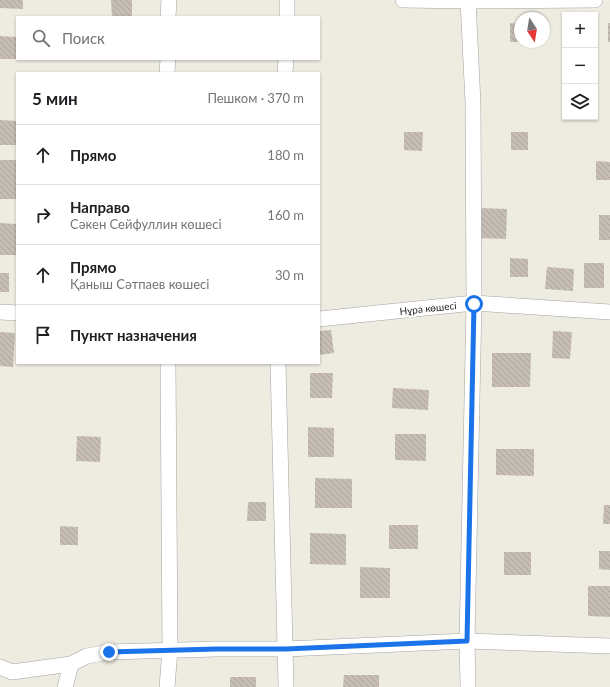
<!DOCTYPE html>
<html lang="ru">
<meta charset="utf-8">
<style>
body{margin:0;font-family:Lato,sans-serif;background:#f2f2f2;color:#202124}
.controls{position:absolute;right:12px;top:12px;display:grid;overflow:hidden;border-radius:0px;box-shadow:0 1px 3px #0004}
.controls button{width:36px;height:36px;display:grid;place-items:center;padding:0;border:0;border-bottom:1px solid #e0e0e0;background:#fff;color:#202124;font:20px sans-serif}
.compass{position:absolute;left:514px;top:12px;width:36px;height:36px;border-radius:50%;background:#fff;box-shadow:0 1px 3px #0004;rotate:168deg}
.stop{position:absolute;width:12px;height:12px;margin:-9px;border:3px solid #1a73e8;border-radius:50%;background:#fff}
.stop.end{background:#1a73e8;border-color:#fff;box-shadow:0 1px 4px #0008}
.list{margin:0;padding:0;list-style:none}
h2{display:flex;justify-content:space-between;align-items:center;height:52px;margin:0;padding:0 16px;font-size:17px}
h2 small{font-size:13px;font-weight:400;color:#757577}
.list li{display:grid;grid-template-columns:26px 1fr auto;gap:12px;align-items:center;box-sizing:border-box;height:60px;padding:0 16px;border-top:1px solid #e0e0e0}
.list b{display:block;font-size:15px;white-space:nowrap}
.list p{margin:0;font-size:13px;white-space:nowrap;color:#757577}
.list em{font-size:13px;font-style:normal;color:#757577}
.icon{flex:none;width:22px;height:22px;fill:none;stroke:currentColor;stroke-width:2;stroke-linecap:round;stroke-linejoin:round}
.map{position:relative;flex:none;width:610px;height:687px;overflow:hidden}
.search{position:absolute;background:#fff;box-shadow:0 1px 3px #0004;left:16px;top:16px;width:304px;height:44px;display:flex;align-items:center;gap:10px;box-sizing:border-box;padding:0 14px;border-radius:0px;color:#757577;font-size:15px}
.panel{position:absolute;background:#fff;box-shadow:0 1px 3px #0004;left:16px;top:72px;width:304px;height:292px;border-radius:0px}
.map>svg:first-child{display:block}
</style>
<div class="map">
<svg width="610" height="687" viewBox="0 0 610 687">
<defs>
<pattern id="building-back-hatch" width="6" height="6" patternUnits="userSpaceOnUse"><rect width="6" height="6" fill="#c6beb4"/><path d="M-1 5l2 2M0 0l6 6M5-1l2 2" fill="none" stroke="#aaa39a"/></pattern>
</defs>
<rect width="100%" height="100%" fill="#eeebe1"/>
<g fill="url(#building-back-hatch)">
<polygon points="0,0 23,0 23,9 0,8"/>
<polygon points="111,0 132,0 132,17 112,17"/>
<polygon points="510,23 520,24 520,42 510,42"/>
<rect x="608" y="23" width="2" height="19"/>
<polygon points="0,36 17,37 17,59 0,59"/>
<polygon points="0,120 17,121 17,145 0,145"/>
<polygon points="404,132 423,132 422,151 404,150"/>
<rect x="511" y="132" width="17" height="18"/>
<rect x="0" y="160" width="17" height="39"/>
<polygon points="596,161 610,162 610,180 596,180"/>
<polygon points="479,208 507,209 506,239 478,238"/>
<rect x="599" y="215" width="11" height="25"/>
<polygon points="0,223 17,224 16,255 0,255"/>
<polygon points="510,258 528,259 528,277 510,277"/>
<rect x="584" y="263" width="20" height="25"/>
<polygon points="547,267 574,269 573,291 545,289"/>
<rect x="0" y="273" width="9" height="19"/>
<polygon points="331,330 334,353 319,355 319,331"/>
<polygon points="553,331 572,332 570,359 552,358"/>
<polygon points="0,332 15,333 13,367 0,366"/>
<polygon points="492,353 531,353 530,387 492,387"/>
<polygon points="310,373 333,373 332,398 310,398"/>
<polygon points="393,388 429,390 428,410 392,408"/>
<polygon points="308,427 334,428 334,457 308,457"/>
<polygon points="395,434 426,434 426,461 395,460"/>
<polygon points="77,436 101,437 100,462 76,461"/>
<polygon points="496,449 534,449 534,476 496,475"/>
<polygon points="315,478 352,479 352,508 315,508"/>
<polygon points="248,502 266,502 266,521 247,521"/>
<polygon points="604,505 610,505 610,524 603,524"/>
<rect x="389" y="525" width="29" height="24"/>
<polygon points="60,526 78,527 78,545 60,545"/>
<polygon points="310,533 346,534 346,565 310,564"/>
<polygon points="599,551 610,551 610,570 599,569"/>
<rect x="504" y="552" width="27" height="23"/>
<polygon points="360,567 390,568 390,598 360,598"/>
<polygon points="588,586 610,586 610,617 588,616"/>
<polygon points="344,675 379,675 379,687 343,687"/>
<rect x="230" y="677" width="26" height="10"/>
</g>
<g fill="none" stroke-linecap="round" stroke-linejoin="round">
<defs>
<g id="minor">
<polyline points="403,0 468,1 595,0"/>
<polyline points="168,17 169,0"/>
<polyline points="287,17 287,0"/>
<polyline points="167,73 168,59"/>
<polyline points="285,73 286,59"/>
<polyline points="0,312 17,313"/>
<polyline points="319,319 474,303 610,312"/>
<polyline points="278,363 286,687"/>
<polyline points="0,667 12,672 71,664"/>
<polyline points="65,687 71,664 87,656 109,652 216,649 286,649 467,641 610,646"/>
<polyline points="167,687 170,650 168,363"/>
<polyline points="468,687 467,641 474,303 473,103 468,0"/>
</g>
</defs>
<use href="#minor" stroke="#a3a3a3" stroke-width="16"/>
<use href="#minor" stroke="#fff" stroke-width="15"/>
</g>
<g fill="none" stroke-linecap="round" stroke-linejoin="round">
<polyline stroke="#1a73e8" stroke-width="5" points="109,652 216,649 286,649 467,641 474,304"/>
</g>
<g text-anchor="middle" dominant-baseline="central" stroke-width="4" stroke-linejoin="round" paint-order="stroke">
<g font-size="10" fill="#1c1c1c" stroke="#fff">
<text transform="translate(428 308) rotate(-6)">Нұра көшесі</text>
</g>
</g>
</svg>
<div class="controls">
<button>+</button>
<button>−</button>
<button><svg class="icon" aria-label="layers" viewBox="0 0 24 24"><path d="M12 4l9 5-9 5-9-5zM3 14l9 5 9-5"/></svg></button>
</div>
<svg class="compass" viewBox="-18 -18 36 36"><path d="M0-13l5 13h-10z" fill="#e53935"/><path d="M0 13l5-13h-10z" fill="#757577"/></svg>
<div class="stop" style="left:474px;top:304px"></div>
<div class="stop end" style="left:109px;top:652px"></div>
<div class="search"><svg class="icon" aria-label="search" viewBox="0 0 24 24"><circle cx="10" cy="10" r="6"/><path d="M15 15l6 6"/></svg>Поиск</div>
<section class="panel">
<h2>5 мин<small>Пешком · 370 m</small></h2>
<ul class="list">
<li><svg class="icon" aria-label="ahead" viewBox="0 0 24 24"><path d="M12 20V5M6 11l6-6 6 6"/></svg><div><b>Прямо</b></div><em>180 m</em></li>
<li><svg class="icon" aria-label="right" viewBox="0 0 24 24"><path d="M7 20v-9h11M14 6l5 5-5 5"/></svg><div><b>Направо</b><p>Сәкен Сейфуллин көшесі</p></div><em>160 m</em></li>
<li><svg class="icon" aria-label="ahead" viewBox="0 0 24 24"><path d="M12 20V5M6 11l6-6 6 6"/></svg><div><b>Прямо</b><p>Қаныш Сәтпаев көшесі</p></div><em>30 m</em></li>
<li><svg class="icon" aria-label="arrive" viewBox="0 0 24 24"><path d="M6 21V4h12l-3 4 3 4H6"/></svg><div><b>Пункт назначения</b></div></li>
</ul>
</section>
</div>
